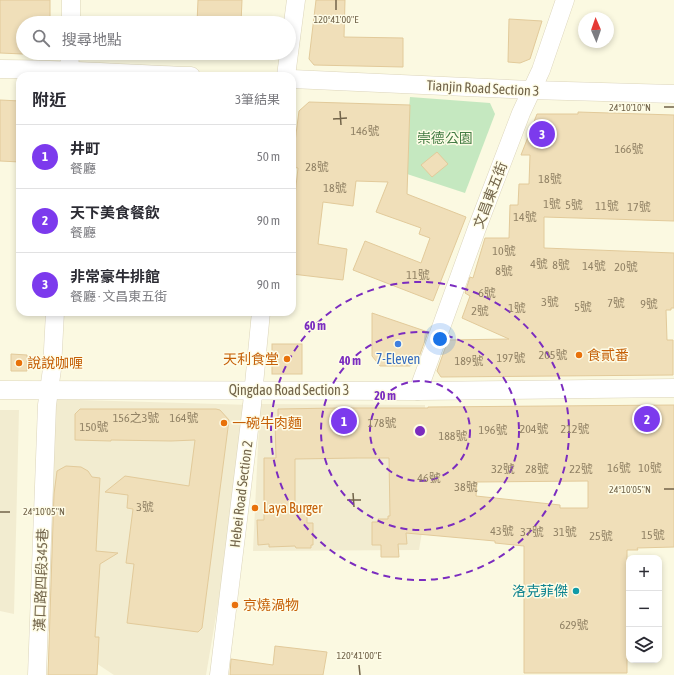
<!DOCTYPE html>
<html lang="zh-TW">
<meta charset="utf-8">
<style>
body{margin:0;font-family:"Asap Condensed","Noto Sans TC",sans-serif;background:#f2f2f3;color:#2b2b33}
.controls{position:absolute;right:12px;bottom:12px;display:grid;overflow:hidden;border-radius:8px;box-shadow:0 2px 6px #0003}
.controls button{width:36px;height:36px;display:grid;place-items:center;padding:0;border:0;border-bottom:1px solid #e1e1e2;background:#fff;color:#2b2b33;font:20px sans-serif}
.compass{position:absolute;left:578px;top:12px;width:36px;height:36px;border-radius:50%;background:#fff;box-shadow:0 2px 6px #0003;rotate:358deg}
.you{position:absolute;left:440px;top:339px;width:14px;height:14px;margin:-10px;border:3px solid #fff;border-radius:50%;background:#1a73e8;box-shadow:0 0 0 6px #1a73e833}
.badge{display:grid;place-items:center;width:26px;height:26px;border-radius:50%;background:#7c3aed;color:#fff;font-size:13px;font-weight:700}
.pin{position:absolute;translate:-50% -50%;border:2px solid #fff;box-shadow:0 1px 4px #0006}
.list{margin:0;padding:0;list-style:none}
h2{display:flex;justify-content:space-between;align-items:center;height:52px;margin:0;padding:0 16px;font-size:17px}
h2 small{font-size:13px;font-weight:400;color:#7c7c81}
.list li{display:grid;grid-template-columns:26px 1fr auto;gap:12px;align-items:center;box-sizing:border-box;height:64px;padding:0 16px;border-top:1px solid #e1e1e2}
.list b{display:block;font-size:15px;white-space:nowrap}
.list p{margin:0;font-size:13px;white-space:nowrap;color:#7c7c81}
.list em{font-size:13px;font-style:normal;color:#7c7c81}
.icon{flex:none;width:22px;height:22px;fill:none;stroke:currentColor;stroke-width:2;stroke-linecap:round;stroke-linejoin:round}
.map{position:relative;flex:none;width:674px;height:675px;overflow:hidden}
.search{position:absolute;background:#fff;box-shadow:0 2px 6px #0003;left:16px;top:16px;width:280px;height:44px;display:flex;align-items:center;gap:10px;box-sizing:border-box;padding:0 14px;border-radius:22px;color:#7c7c81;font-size:15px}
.panel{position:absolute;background:#fff;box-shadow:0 2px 6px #0003;left:16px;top:72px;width:280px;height:244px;border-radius:12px}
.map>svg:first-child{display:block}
</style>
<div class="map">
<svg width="674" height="675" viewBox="0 0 674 675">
<rect width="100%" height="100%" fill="#fbf9e1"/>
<g fill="#f2ecd0">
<polygon points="46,399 252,405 206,675 114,675 39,625"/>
<polygon points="260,404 425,405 426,508 419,550 253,551"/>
<polygon points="0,410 19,410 14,614 0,611"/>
</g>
<polygon fill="#c5e8c0" points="410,97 490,103 495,114 465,193 404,173"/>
<g fill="#f0dfb9" stroke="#e2ca9a" fill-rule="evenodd">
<polygon points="0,0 50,0 50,23 23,23 23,54 0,53"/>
<polygon points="198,0 242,0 241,23 197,23"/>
<polygon points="316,0 345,0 344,37 403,38 403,67 314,65 309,59"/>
<polygon points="509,19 542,21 530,59 520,63 508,62"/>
<polygon points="0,100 20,101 20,162 0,161"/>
<polygon points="309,102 410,105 407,194 466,217 433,301 353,270 365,241 421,263 430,238 419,234 421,228 376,212 388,182 356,181 353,206 323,202 318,244 347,249 343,280 292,274 292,223 298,168 292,167 292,165 299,111"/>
<polygon points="578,112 674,115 674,221 544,217 544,248 674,253 674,308 671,308 671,310 666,310 667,340 673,340 673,375 441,377 437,371 448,340 509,339 462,318 470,296 465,293 470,277 473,278 485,238 509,238 510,205 518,205 519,184 529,184 530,155 521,155 537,114 578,114"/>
<polygon points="437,152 448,164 432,177 421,165"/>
<polygon points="372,313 428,332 418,360 410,366 380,366 372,356"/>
<rect x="272" y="344" width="30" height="30"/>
<polygon points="11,354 27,355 27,371 11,371"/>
<path d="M674,405V547L637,548L638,550H627V673H524V546L495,543V541L406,533L407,544H398L399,557H381V545H372V522H378V519H388V516H390L389,458H357L295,459V512H307V523H313V545H311V548H296L295,546L269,547V544L258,545L257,520H264V458H276L275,418H278V409L337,408H428V407ZM588,481V508H560V505L476,496L477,482Z"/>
<polygon points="80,409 216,409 220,410 229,420 202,628 198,632 127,623 134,564 126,563 133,509 127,508 128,495 105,492 125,476 189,486 195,440 171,441 111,440 111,441 75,440 75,414"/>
<polygon points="66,466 81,467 88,471 92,477 100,478 96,551 118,553 100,564 95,637 99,637 97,675 48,675 54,494 57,471"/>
<polygon points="275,646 327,652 323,675 230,675 231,659 273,665"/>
</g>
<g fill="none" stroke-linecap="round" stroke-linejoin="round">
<defs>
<g id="street">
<polyline points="71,23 71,0"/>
<path d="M0,69C64,69 127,74 191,76"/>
<polyline points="69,76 70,53"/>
<polyline points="286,76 296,0"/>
<polyline points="292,79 531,90 674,94"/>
<polyline points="0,390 418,391 674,388"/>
<polyline points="418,391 477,228 521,113 541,70 565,0"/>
<polyline points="37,675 47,405 52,369 55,312"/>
<polyline points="219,675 252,405 261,312"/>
</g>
</defs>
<use href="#street" stroke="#dcd5bb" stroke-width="19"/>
<use href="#street" stroke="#fff" stroke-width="18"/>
</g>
<path fill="none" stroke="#716349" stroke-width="1.5" d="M336,0V10M664,107H674M340,111L341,125M333,119L347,118M664,489H674M353,493L354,507M347,500H361M0,512H10M359,665L360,675"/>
<g fill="none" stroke="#7b2cbf" stroke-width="2" stroke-dasharray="7 5">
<circle cx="420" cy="431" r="50"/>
<circle cx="420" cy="431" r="99"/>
<circle cx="420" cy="431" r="149"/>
</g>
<circle fill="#3f7fe0" stroke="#fefce7" stroke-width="1.5" cx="398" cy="344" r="4"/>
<g fill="#e8710a" stroke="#fefce7" stroke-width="1.5">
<circle cx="579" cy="355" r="4"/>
<circle cx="287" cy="359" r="4"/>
<circle cx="19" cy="363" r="4"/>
<circle cx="224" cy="423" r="4"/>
<circle cx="255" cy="508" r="4"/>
<circle cx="235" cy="605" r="4"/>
</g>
<circle fill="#0f9aa8" stroke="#fefce7" stroke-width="1.5" cx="576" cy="591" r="4"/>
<g text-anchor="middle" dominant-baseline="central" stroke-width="3" stroke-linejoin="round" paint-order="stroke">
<g font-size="12" fill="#918265">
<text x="365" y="131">146號</text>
<text x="629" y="149">166號</text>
<text x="317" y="167">28號</text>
<text x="550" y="179">18號</text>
<text x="335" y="188">18號</text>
<text x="552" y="204">1號</text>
<text x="574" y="205">5號</text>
<text x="607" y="206">11號</text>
<text x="639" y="207">17號</text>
<text x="525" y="217">14號</text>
<text x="504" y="251">10號</text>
<text x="539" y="264">4號</text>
<text x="561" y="265">8號</text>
<text x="594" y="266">14號</text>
<text x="626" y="267">20號</text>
<text x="504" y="271">8號</text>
<text x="418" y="275">11號</text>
<text x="487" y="293">6號</text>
<text x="550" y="302">3號</text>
<text x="616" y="303">7號</text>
<text x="649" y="304">9號</text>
<text x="583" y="307">5號</text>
<text x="517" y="308">1號</text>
<text x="480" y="311">2號</text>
<text x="553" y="355">205號</text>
<text x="511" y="358">197號</text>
<text x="469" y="361">189號</text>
<text x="136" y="418">156之3號</text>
<text x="184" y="418">164號</text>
<text x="382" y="423">178號</text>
<text x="94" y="427">150號</text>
<text x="534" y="429">204號</text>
<text x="575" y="429">212號</text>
<text x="493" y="430">196號</text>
<text x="453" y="436">188號</text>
<text x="619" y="468">16號</text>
<text x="650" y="468">10號</text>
<text x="503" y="469">32號</text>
<text x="537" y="469">28號</text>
<text x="581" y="469">22號</text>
<text x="429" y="478">46號</text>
<text x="466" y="487">38號</text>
<text x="145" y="507">3號</text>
<text x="502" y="531">43號</text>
<text x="532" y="532">37號</text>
<text x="565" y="532">31號</text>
<text x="653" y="535">15號</text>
<text x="601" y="536">25號</text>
<text x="574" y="625">629號</text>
</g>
<g font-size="14" fill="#716349" stroke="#fefce7">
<text transform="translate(483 88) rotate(3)">Tianjin Road Section 3</text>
<text transform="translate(490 195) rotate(-69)">文昌東五街</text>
<text x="289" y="390">Qingdao Road Section 3</text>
<text transform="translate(241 494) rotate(-83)">Hebei Road Section 2</text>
<text transform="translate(41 580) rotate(-88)">漢口路四段345巷</text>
</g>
<g font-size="14" fill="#447c44" stroke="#fefce7">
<text x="445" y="138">崇德公園</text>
</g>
<g font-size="14" fill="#c56008" stroke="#fefce7" text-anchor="start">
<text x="587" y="355">食貳番</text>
<text x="279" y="359" text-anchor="end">天利食堂</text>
<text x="27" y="363">說說咖喱</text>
<text x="232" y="423">一碗牛肉麵</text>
<text x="263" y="508">Laya Burger</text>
<text x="243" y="605">京燒渦物</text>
</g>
<g font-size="14" fill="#366cbe" stroke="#fefce7">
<text x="398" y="359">7-Eleven</text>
</g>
<g font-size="14" fill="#0d838f" stroke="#fefce7" text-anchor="end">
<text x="568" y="591">洛克菲傑</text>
</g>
</g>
<g font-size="10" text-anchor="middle" fill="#716349" stroke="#fefce7" stroke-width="3" stroke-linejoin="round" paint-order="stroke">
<text x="336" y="23">120°41'00"E</text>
<text x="630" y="111">24°10'10"N</text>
<text x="630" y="493">24°10'05"N</text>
<text x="44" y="515">24°10'05"N</text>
<text x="359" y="659">120°41'00"E</text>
</g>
<circle cx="420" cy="431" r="6" fill="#7b2cbf" stroke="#fefce7" stroke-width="2"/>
<g font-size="12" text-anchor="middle" font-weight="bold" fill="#7b2cbf" stroke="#fefce7" stroke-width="3" stroke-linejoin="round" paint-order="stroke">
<text x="315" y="330">60 m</text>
<text x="350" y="365">40 m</text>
<text x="385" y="400">20 m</text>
</g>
</svg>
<div class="controls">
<button>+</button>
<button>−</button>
<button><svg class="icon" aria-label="layers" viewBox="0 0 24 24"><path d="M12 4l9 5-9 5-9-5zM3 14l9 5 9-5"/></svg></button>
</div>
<svg class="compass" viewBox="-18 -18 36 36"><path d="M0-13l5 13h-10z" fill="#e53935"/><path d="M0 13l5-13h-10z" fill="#7c7c81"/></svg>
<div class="you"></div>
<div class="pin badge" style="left:344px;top:421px">1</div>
<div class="pin badge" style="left:647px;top:419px">2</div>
<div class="pin badge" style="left:542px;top:134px">3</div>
<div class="search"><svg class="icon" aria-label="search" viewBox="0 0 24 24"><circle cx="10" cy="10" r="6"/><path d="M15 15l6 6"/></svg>搜尋地點</div>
<section class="panel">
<h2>附近<small>3筆結果</small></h2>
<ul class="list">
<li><span class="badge">1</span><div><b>井町</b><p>餐廳</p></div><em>50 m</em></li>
<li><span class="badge">2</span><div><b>天下美食餐飲</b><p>餐廳</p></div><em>90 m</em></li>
<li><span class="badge">3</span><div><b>非常豪牛排館</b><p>餐廳 · 文昌東五街</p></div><em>90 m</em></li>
</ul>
</section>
</div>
